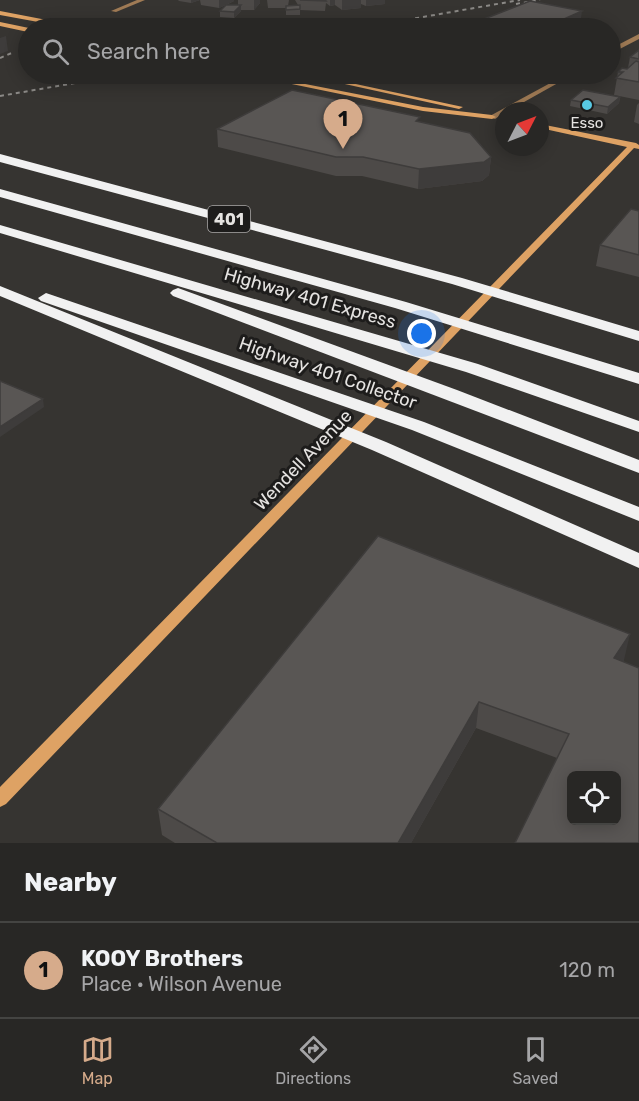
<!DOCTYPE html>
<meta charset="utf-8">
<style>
body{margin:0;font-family:Rubik,sans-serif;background:#302f2d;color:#f1f3f6}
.controls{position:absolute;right:18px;bottom:18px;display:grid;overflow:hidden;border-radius:9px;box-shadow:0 3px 15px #0003}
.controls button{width:54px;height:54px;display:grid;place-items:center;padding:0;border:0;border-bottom:2px solid #444442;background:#282725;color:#f1f3f6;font:30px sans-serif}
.compass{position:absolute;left:495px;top:102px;width:54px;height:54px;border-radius:50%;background:#282725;box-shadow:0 3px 15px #0003;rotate:48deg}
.you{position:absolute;left:422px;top:334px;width:21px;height:21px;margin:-15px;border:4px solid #fff;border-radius:50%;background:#1a73e8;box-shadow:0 0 0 9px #1a73e833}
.badge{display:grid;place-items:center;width:39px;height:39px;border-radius:50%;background:#d6ab8b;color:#111;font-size:20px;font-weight:700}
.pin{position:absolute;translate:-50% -50px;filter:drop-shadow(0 2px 3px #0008)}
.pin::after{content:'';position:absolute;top:32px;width:21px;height:18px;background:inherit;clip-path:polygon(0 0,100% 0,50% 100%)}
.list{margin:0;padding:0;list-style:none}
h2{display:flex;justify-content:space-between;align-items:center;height:78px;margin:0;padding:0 24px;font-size:26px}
h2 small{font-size:20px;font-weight:400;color:#a5a5a7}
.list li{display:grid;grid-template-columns:39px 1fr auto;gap:18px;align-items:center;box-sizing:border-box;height:96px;padding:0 24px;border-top:2px solid #444442}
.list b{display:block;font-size:22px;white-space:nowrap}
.list p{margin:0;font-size:20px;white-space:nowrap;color:#a5a5a7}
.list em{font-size:20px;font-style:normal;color:#a5a5a7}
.icon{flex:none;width:33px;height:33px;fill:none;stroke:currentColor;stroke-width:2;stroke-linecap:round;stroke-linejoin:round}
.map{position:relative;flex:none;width:639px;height:843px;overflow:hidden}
.search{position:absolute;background:#282725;box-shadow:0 3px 15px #0003;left:18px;right:18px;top:18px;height:66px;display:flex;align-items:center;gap:15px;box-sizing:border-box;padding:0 21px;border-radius:33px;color:#a5a5a7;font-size:22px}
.sheet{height:174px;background:#282725}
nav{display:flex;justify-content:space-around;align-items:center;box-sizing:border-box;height:84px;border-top:2px solid #444442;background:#282725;font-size:16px;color:#a5a5a7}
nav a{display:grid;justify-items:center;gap:3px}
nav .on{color:#d6ab8b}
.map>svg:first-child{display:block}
</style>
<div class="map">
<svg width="639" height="843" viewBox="0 0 639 843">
<rect width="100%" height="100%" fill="#363431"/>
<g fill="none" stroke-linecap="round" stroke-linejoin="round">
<g fill="#a07b55" fill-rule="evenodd">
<polygon points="137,0 145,0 116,12 111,11"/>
<polygon points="639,34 639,39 610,54 610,49"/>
<polygon points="567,74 574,74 508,111 504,111 504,113 495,119 488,117"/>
</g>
<g fill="#dea264" fill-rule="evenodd">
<polygon points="0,11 78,26 81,28 71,28 0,15"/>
<polygon points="0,22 29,28 28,32 0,26"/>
<polygon points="243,74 254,74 423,107 492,115 496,117 492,119 423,111"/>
<polygon points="299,74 309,74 463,107 459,109"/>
<polygon points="540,124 636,143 639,145 639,149 634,148 6,804 0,807 0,787 627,147 540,128"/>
</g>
<g fill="#f1f1f1" fill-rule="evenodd">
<polygon points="0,154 462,278 639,331 639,341 452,284 0,162"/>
<polygon points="0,189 406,302 639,373 639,384 395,308 0,197"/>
<polygon points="0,225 478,364 639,421 639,432 466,372 0,233"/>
<polygon points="0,286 386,442 639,553 639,568 372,450 0,296"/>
<polygon points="178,288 457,390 639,460 639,473 173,296 170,293 173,290"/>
<polygon points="46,293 424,422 639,507 639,521 412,430 41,301 38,298"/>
</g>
<g stroke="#8b8986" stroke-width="2" stroke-dasharray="4 4" stroke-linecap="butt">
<polyline points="516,4 540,0"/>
<polyline points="360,28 520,0"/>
<polyline points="0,58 14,52"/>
<polyline points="0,96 127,74"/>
</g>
</g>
<g fill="#4d4a48">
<polygon points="178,0 200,0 191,3 179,1"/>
<polygon points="200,0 234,0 234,1 226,5 238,5 238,0 260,0 260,3 254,10 241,10 241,11 234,18 220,17 220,11 226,5 219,8 201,5"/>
<polygon points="267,0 289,0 288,6 298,5 295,0 385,0 385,4 366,6 361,4 361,8 342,10 335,5 330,6 326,3 325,11 300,10 300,15 286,15 286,8 268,8"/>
<polygon points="639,50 639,100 614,95 618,72 628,68 630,57"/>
<polygon points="620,97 619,103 607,114 570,106 571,100"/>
<polygon points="639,103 639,124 634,122 637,105"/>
<polygon points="420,122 491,157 489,175 482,181 418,189 362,176 336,176 218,147 217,129"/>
<polygon points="639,211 639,277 596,266 600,245"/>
<polygon points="378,536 624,660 557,758 476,728 411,843 175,843 162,835 158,809"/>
</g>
<g fill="#3e3c3b">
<polygon points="191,0 200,0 191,3"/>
<polygon points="219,0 234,0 234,1 219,8"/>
<polygon points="254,0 260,0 260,3 254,10"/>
<polygon points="330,0 335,0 335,5 330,6"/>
<polygon points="342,0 361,0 361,8 342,10"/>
<polygon points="366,0 385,0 385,4 366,6"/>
<polygon points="241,5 241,11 234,18 234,12"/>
<polygon points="582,11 580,25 574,28 544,28"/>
<polygon points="6,36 8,51 0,54 0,38"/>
<polygon points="620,97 619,103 607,114 608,107"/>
<polygon points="491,157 489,175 482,181 418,189 419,169"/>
<polygon points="43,399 44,407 0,437 0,427"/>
<polygon points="630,634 624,660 608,684 614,658"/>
<polygon points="479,702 476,728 411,843 398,843"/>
</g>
<g fill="#595654" stroke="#3e3c3b" stroke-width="1.5" fill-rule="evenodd">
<polygon points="300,0 325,0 326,1"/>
<polygon points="530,1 582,11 544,28 447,28 466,21 474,23"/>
<polygon points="226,5 241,5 234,12 220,11"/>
<polygon points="300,5 300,9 286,10 286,6"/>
<polygon points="639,50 639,59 630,57"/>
<polygon points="636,61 639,62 639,82 616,78 623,72 618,72 622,68 627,69"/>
<polygon points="292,90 420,117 416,121 470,133 491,157 484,162 419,169 363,157 336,157 217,129"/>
<polygon points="583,90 620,97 608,107 571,100"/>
<polygon points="631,209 639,211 639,255 600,245"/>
<polygon points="0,381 43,399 0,427"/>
<path d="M378,536L630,634L614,658L639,668V843H515L569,734L479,702L398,843H217L158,809ZM572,776H616V820H572Z"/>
</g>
<circle fill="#58c9e4" stroke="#1d1c1b" stroke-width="2" cx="587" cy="105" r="6"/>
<g text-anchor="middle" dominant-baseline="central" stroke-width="6" stroke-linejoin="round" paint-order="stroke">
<g font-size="15" fill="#e5e3e1" stroke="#1d1c1b">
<text x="587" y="123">Esso</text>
</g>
<rect fill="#1d1c1b" stroke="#a9a7a6" stroke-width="1.5" x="208" y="206" width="42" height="26" rx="4.5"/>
<g font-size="16" font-weight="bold" fill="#e5e3e1">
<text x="229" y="219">401</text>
</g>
<g font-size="18" fill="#e5e3e1" stroke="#1d1c1b">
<text transform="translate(310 298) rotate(16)">Highway 401 Express</text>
<text transform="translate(328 373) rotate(19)">Highway 401 Collector</text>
<text transform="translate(303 460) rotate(-46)">Wendell Avenue</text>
</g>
</g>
</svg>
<div class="controls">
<button><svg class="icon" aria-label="locate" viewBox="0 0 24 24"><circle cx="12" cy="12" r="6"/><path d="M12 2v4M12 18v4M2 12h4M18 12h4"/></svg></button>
</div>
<svg class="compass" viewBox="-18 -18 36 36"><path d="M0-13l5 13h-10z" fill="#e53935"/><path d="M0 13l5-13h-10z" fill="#a5a5a7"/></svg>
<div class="you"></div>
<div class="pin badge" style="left:343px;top:149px">1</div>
<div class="search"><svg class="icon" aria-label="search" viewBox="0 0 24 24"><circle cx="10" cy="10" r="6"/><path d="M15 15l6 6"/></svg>Search here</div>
</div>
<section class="sheet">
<h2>Nearby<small></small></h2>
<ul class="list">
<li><span class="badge">1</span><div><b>KOOY Brothers</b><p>Place · Wilson Avenue</p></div><em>120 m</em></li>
</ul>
</section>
<nav>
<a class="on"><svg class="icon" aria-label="map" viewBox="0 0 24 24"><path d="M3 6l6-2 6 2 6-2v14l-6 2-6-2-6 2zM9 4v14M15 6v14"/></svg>Map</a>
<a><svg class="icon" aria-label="directions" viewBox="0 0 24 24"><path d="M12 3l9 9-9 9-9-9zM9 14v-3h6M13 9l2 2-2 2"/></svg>Directions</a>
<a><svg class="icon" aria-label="saved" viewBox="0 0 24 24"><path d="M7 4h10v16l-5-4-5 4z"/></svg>Saved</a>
</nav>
